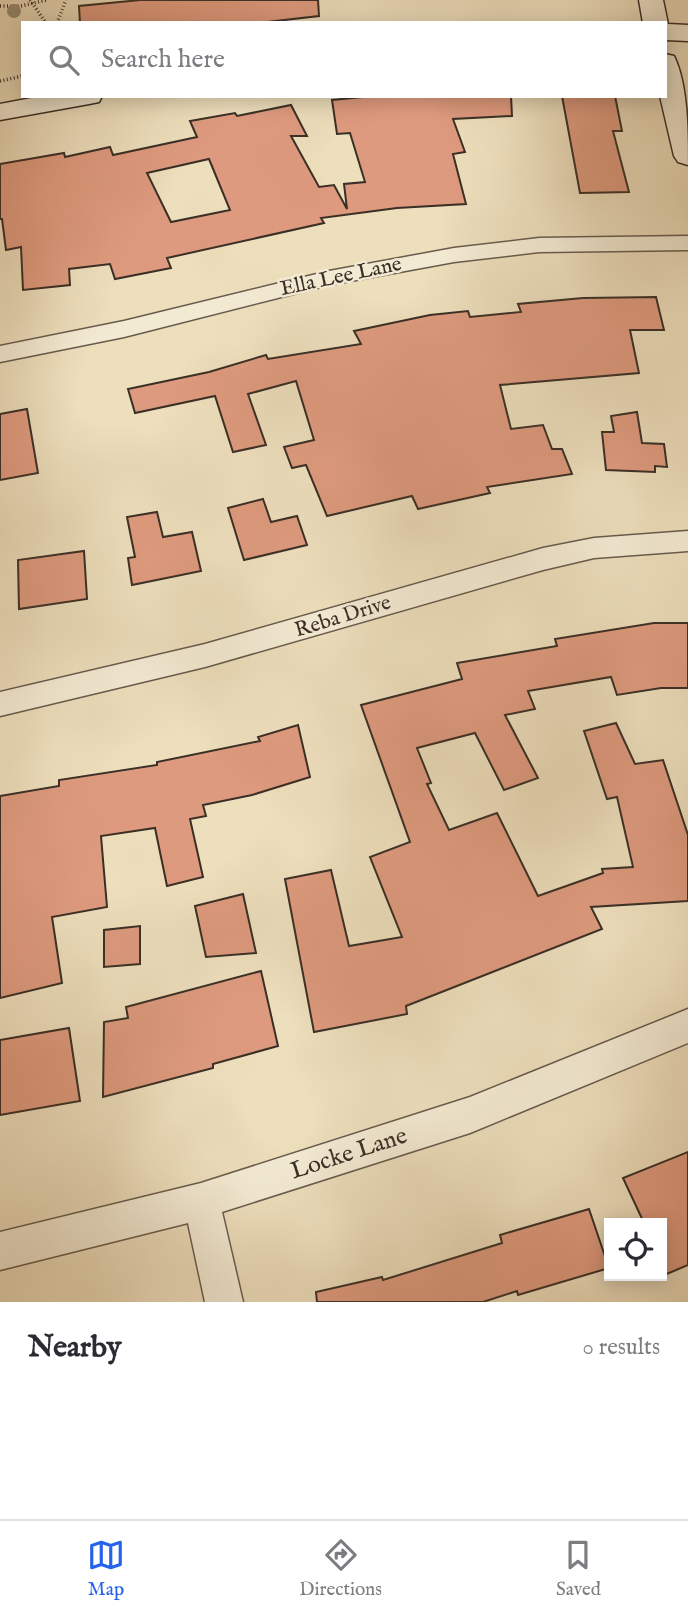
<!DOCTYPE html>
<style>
body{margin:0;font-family:"IM FELL English",serif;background:#f7f7f7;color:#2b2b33}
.controls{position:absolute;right:21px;bottom:21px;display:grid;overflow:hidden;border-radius:0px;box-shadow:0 4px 18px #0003}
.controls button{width:63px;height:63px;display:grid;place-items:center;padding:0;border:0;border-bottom:2px solid #e1e1e2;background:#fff;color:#2b2b33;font:35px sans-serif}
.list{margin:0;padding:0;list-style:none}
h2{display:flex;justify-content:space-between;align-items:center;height:91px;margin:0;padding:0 28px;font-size:30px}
h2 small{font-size:23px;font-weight:400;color:#7c7c81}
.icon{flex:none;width:38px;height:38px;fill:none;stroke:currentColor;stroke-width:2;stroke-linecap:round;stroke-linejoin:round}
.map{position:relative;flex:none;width:688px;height:1302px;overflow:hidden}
.search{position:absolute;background:#fff;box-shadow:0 4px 18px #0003;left:21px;right:21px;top:21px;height:77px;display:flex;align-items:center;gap:18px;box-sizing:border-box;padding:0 24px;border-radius:0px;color:#7c7c81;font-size:26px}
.sheet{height:217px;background:#fff}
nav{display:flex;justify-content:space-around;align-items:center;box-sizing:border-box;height:98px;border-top:2px solid #e1e1e2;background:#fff;font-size:19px;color:#7c7c81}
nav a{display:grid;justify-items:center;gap:4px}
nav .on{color:#2563eb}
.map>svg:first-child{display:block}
</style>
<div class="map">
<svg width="688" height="1302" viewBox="0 0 688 1302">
<rect width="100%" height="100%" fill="#eddebc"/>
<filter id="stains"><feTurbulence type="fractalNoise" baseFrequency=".00286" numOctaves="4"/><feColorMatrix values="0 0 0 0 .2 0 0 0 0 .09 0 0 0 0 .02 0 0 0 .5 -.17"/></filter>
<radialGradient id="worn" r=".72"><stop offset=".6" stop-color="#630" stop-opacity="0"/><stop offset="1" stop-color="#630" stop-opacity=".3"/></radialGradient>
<g fill="#de9a7e" stroke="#3a2f26" stroke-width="2" fill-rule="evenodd">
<polygon points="140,0 318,0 319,16 258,23 80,23 79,6"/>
<path d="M373,96H511L512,116L453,119L465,152L453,154L466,204L397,208L321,218L324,223L167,258L171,268L115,279L110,264L69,269L70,285L23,290L21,247L6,250L2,219H0V164L64,153L65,157L110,147L113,155L197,137L190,121L235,113L237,116L291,105L307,136H291L319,187L334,185L347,209L344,184L365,182L350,133L337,134L332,100ZM209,159L230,210L171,222L147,173Z"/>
<polygon points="562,96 615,96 622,131 613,131 629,192 580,193"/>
<polygon points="656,297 664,330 630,330 639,373 500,385 511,429 543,425 552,449 562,449 572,474 487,487 490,493 418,509 412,496 327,516 306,465 292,468 284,447 314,440 296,381 248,394 266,445 233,452 215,396 135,413 128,389 209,372 266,355 268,359 361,344 354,331 430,315 468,311 470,317 521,312 518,304 583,298"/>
<polygon points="27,409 38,473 0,480 0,414"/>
<polygon points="637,412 642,443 664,444 667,467 655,466 655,472 606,470 602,432 614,432 611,416"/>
<polygon points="263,499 271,522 297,516 307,545 244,560 228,508"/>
<polygon points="157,512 163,537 192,532 201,571 132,585 128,558 135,557 127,517"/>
<polygon points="84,551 87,599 19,609 18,560"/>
<polygon points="654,623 688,623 688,688 661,688 617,695 611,677 528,691 535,709 505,715 538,778 504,790 475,733 417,748 431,783 427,784 449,830 497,813 538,896 603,873 602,869 633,867 617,797 607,799 584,731 616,723 635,764 663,760 688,835 688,901 591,907 602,929 406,1006 407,1014 314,1032 285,879 331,870 349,946 402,937 370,857 410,842 361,705 462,679 457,663 557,646 555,639"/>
<polygon points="298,725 310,777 252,795 203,805 206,816 190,819 203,877 167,886 155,828 101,836 107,907 52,917 62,983 0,998 0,796 59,786 59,780 157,765 157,762 260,741 258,737"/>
<polygon points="243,894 256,953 206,957 195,906"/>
<polygon points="140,926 140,964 104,967 104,930"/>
<polygon points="261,971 278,1046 213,1064 213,1068 103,1097 104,1022 128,1018 126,1007"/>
<polygon points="69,1028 80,1101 0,1115 0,1040"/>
<polygon points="688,1152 688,1265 662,1276 662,1223 644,1223 623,1178"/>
<polygon points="589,1209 609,1268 518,1295 517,1291 483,1302 317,1302 316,1292 382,1277 383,1280 502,1243 500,1235"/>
</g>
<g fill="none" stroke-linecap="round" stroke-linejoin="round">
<defs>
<g id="street">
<polygon points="688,236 688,250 539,252 454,262 329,285 124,337 0,362 0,346 124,321 329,271 454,248 539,238"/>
<polygon points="688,531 688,551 594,558 543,570 205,667 0,716 0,692 205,644 543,548 594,538"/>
<polygon points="688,1009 688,1043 470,1133 222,1212 243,1302 205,1302 188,1223 0,1270 0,1232 201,1183 470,1097"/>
</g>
<g id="secondary">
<polygon points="639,0 663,0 668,24 688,25 688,41 665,40 665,23 643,23"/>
<path d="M665,54L674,56C688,85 688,131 688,165L678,162L674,156L660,96H665Z"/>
<polygon points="42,96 102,96 99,102 89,104 0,120 0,104"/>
</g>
</defs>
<use href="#street" stroke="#675b4c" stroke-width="3"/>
<use href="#secondary" stroke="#3a2f26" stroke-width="3"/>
<g stroke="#3a2f26" stroke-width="3.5" stroke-dasharray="1 2.5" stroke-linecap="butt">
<polyline points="30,0 46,23"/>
<polyline points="0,6 21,6 47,0"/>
<polyline points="57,23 66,0"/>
<polyline points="0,81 23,76"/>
</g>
<use href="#street" fill="#f3ead3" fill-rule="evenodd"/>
<use href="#secondary" fill="#f3ead3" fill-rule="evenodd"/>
</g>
<circle fill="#988e76" cx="14" cy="11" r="7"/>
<g text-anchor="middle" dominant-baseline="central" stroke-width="5" stroke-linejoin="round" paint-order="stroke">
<g font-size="21" fill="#3a2f26" stroke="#f3ead3">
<text transform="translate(341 277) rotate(-12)">Ella Lee Lane</text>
<text transform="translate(343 617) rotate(-17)">Reba Drive</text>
</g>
<g font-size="24" fill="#3a2f26" stroke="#f3ead3">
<text transform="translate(349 1154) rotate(-18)">Locke Lane</text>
</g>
</g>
<rect width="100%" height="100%" filter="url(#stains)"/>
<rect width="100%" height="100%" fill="url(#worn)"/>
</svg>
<div class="controls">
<button><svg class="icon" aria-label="locate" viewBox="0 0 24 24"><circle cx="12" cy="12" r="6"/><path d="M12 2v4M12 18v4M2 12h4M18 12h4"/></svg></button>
</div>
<div class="search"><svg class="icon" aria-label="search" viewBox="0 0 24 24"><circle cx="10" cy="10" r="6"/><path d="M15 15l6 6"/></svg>Search here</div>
</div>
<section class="sheet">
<h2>Nearby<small>0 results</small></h2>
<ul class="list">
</ul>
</section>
<nav>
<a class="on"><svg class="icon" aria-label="map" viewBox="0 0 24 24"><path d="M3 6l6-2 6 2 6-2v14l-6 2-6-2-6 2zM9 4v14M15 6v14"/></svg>Map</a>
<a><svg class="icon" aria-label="directions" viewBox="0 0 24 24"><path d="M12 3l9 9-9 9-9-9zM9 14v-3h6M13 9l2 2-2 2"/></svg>Directions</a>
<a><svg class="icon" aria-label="saved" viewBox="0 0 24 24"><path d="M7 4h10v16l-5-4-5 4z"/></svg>Saved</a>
</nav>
